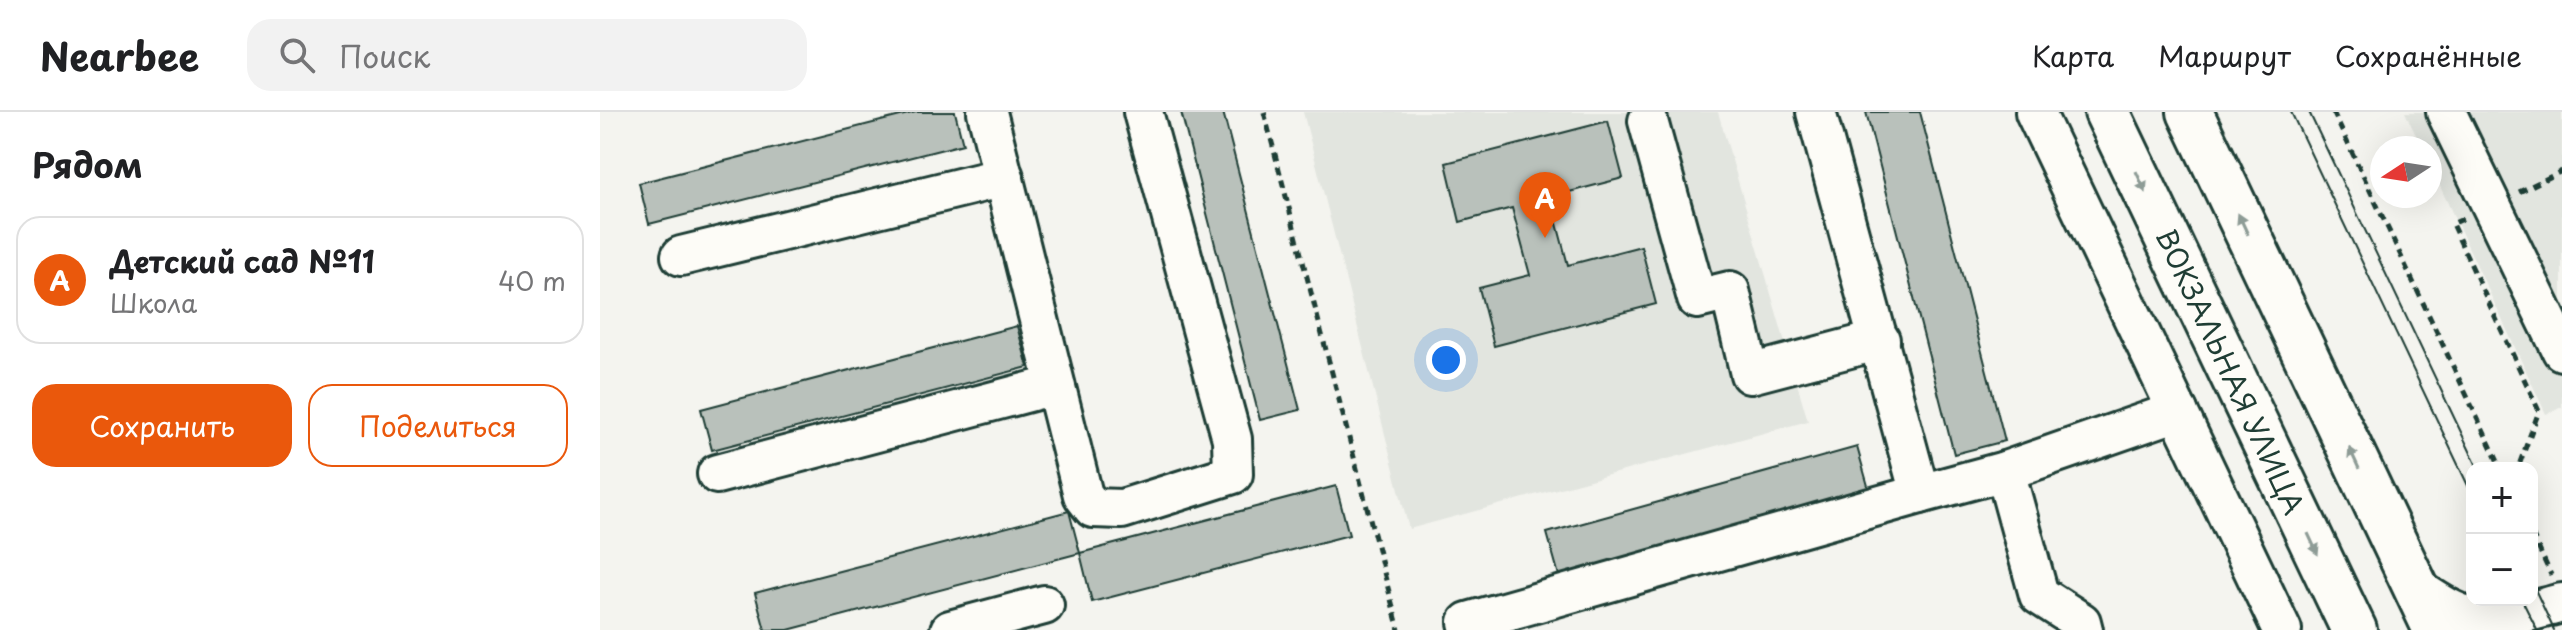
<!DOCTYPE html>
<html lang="ru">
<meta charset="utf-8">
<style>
body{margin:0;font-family:"Playpen Sans",sans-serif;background:#f2f2f2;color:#202124}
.controls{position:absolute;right:24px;bottom:24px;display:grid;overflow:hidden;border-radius:16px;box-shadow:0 8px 32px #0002}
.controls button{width:72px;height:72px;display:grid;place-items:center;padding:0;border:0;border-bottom:2px solid #e0e0e0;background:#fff;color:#202124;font:40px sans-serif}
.compass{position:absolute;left:1770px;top:24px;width:72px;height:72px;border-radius:50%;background:#fff;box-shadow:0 8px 32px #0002;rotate:258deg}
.you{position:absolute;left:846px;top:248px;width:28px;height:28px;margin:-20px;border:6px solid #fff;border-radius:50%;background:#1a73e8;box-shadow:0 0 0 12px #1a73e833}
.badge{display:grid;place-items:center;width:52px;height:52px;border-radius:50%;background:#ea580c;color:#fff;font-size:26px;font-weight:700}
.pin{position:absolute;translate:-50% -66px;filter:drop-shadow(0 2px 4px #0008)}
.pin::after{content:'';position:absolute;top:42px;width:28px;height:24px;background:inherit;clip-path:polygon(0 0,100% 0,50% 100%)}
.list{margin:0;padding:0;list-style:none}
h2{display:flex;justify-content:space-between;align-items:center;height:104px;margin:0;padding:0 32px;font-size:34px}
h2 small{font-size:26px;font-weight:400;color:#757577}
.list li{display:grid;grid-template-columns:52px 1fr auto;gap:24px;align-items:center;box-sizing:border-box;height:128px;margin:0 16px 16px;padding:0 16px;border:2px solid #e0e0e0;border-radius:24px}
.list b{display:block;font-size:30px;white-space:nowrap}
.list p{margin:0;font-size:26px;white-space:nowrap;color:#757577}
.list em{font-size:26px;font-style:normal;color:#757577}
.actions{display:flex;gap:16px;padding:24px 32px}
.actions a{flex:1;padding:18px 0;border:2px solid #ea580c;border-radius:24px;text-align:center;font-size:28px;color:#ea580c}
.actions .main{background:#ea580c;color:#fff}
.icon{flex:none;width:44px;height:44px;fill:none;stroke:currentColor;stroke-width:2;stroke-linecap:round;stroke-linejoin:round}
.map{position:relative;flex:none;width:1962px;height:518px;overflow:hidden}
header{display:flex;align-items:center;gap:48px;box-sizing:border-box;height:112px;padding:0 40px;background:#fff;border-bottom:2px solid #e0e0e0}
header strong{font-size:38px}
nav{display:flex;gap:44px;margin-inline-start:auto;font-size:28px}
.search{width:560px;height:72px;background:#f2f2f2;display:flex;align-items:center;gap:20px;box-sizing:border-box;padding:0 28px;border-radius:24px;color:#757577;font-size:30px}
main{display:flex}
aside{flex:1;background:#fff}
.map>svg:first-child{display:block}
</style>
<header>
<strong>Nearbee</strong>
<div class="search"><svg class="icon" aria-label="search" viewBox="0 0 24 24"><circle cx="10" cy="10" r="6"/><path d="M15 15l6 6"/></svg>Поиск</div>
<nav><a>Карта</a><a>Маршрут</a><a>Сохранённые</a></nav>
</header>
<main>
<aside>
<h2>Рядом<small></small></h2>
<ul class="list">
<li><span class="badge">A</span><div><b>Детский сад №11</b><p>Школа</p></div><em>40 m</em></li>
</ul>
<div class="actions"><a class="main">Сохранить</a><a>Поделиться</a></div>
</aside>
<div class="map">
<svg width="1962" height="518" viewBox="0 0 1962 518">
<rect width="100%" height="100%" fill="#f4f4ef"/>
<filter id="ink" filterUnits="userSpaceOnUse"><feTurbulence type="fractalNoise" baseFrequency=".0125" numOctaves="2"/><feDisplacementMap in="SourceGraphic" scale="16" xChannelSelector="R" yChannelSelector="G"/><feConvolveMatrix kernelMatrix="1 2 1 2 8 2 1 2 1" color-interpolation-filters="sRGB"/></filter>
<g filter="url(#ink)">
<g fill="#e2e5df">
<polygon points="703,0 1118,0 1208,309 809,417"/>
<polygon points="1805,0 1962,0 1962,295 1946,302 1830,53 1830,36 1822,36"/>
</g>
<g fill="#b9c1bb" stroke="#1f3d34" stroke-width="2">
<polygon points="316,0 355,0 363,32 49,112 39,71"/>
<polygon points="581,0 623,0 700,298 660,308"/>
<polygon points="1266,0 1320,0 1405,329 1354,342"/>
<polygon points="1008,9 1023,66 950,85 968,153 1041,134 1056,192 894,234 879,176 930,163 912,96 860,110 846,51"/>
<polygon points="417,214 428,255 112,338 101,297"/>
<polygon points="1257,335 1270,381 960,467 947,421"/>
<polygon points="736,374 749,423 492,490 480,441"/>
<polygon points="469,399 480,441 188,518 165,518 155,481"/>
</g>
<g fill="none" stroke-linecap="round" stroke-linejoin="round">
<defs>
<g id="minor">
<polyline points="387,0 483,383 493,396 522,397 633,362 632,327 543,0"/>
<polyline points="1216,0 1320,382 1405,359 1578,299"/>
<polyline points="1435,0 1682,518"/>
<polyline points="1846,0 1962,239"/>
<polyline points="1048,9 1097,187 1130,179 1150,262 1280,228"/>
<polyline points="81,144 404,65"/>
<polyline points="1405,359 1439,483 1481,510 1483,518"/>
<polyline points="117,362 455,273"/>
<path d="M1816,476C1833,487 1852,501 1873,505C1902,510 1934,498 1962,491"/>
<polyline points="350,518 444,493"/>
<polyline points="870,518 868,510 1320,382"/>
</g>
<g id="major">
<polyline points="1507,0 1754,518"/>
<polyline points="1590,0 1836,518"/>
</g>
</defs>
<use href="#minor" stroke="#1f3d34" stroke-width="44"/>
<use href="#major" stroke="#1f3d34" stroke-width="50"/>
<g stroke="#1f3d34" stroke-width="5" stroke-dasharray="8 6" stroke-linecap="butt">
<polyline points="664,0 799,518"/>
<polyline points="1733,0 1901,356"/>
<polyline points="1919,80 1962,59"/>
<polyline points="1863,107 1852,112 1939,299 1918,356"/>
<polyline points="1932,422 1951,463"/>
</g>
<use href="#minor" stroke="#fdfcf7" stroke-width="38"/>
<use href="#major" stroke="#fdfcf7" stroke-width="44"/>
<g stroke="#1f3d34" stroke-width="2">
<polyline points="1691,0 1872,382"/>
<polyline points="1709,0 1878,356"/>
<polyline points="1932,471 1954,518"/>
<polyline points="1922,488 1937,518"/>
</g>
</g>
<defs><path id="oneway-solid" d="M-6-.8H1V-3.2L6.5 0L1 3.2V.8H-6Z" transform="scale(2)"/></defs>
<g fill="#8e9c96">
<use href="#oneway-solid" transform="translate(1541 70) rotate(65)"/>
<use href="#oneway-solid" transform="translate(1643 112) rotate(-115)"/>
<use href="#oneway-solid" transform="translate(1754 346) rotate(-115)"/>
<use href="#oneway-solid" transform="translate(1713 432) rotate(65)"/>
</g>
</g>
<g text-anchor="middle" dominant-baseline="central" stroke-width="8" stroke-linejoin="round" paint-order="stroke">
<g font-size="28" fill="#1f3d34" stroke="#fdfcf7">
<text transform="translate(1631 259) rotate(65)">ВОКЗАЛЬНАЯ УЛИЦА</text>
</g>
</g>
</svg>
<div class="controls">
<button>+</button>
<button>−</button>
</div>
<svg class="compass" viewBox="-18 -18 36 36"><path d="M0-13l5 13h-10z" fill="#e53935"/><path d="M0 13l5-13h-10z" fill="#757577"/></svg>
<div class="you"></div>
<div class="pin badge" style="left:945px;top:126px">A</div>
</div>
</main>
